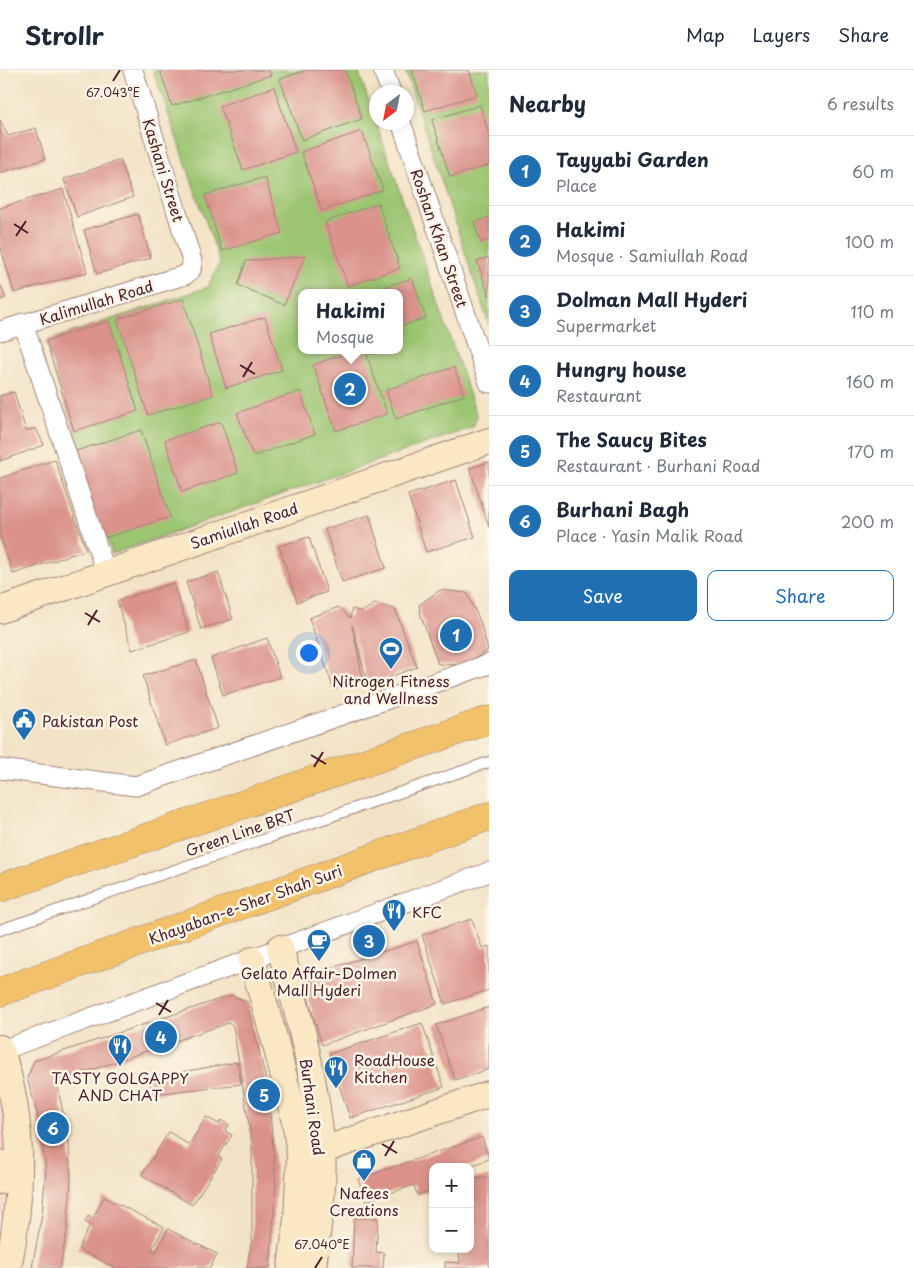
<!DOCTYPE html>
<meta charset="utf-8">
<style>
body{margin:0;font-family:"Playpen Sans",sans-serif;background:#f6f6f7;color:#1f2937}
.controls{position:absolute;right:15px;bottom:15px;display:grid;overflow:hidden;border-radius:10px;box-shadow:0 2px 8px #0003}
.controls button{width:45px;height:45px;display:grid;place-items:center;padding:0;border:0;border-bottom:1px solid #e0e1e3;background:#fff;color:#1f2937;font:25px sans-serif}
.compass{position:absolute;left:369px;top:15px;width:45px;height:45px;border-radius:50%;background:#fff;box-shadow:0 2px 8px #0003;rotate:212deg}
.you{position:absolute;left:308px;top:582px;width:18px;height:18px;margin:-12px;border:4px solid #fff;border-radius:50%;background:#1a73e8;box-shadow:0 0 0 8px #1a73e833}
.badge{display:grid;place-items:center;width:32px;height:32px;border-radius:50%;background:#1f6fb2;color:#fff;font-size:16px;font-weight:700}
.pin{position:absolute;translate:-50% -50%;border:2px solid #fff;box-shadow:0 1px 5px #0006}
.popup{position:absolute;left:298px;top:219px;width:105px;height:65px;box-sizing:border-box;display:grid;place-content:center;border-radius:10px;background:#fff;filter:drop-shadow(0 1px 4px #0005);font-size:16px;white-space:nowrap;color:#747a83}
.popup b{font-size:19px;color:#1f2937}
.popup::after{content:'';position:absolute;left:50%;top:100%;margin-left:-10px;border:10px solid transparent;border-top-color:#fff}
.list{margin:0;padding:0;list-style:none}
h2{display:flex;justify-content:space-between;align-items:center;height:65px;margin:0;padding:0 20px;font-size:21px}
h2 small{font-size:16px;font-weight:400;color:#747a83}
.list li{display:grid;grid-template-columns:32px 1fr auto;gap:15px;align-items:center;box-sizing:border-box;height:70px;padding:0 20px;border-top:1px solid #e0e1e3}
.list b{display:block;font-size:19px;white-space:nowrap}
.list p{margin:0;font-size:16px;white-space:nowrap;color:#747a83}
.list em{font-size:16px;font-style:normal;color:#747a83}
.actions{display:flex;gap:10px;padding:15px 20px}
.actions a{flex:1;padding:11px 0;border:1px solid #1f6fb2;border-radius:10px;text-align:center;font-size:18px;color:#1f6fb2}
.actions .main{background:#1f6fb2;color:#fff}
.map{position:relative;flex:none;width:489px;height:1198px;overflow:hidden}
header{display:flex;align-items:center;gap:30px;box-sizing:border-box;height:70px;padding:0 25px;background:#fff;border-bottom:1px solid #e0e1e3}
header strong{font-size:24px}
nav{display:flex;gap:28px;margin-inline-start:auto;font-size:18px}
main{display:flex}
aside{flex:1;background:#fff}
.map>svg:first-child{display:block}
</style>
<header>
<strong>Strollr</strong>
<nav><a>Map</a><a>Layers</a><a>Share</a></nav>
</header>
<main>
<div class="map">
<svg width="489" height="1198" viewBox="0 0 489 1198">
<rect width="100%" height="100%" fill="#fcf5e5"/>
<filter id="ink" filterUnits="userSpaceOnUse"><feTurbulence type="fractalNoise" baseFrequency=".02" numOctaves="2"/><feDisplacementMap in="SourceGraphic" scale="10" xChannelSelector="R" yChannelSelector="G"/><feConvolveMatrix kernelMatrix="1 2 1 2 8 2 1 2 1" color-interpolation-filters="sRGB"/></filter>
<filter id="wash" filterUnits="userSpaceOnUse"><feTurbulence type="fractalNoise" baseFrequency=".0096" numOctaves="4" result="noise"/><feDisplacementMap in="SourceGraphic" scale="20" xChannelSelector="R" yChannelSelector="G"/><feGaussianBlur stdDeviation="1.12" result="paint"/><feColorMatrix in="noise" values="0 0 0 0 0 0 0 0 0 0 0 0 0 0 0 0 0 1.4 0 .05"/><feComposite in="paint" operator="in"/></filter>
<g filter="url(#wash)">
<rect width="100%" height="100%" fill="#f3e3c6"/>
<polygon fill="#f7d1c7" points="0,1022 12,1076 0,1186"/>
<g fill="#9bc571" stroke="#72724e" fill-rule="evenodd">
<path d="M153,0H358L477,346L473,357L112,484L46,271L208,217L220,192ZM301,223H399V280H301Z"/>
<polygon points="405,0 489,0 489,255"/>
</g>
<g id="blocks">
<g fill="#da928b">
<polygon points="160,0 269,0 271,5 172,36"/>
<polygon points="307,0 345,0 362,49 302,70 280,9"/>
<polygon points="412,0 469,0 477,25 425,41"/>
<polygon points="274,17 296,82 243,100 220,36"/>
<polygon points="480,35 489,65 489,95 450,107 432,50"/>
<polygon points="0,50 8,66 36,58 45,89 0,103"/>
<polygon points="362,61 383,120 322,141 301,82"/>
<polygon points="120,90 133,127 77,147 64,109"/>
<polygon points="265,107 282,163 222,181 205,125"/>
<polygon points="63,119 87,202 14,223 0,175 0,138"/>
<polygon points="378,133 400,198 348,216 325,152"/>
<polygon points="138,144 151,188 97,204 84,160"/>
<polygon points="489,147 489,170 481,173 474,152"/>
<polygon points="305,186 284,235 238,215 246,191"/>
<polygon points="489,187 489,226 477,191"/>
<polygon points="412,208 426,248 399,257 399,223 370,222"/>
<polygon points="0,214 6,228 0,230"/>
<polygon points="183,229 213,325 148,345 117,249"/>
<polygon points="265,247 282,300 226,318 209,264"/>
<polygon points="109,251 138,341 74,361 46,271"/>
<polygon points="354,280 365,280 387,344 336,361 313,295"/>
<polygon points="454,297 464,325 396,349 386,320"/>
<polygon points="300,321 315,364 253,386 237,343"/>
<polygon points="14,322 26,361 36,358 44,375 0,391 0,326"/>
<polygon points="221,352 238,403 182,422 165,370"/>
<polygon points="141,360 170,447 102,469 73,382"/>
<polygon points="55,390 86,480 13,504 0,466 0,408"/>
<polygon points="489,392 489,457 470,398"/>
<polygon points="456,410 475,467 426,482 408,425"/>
<polygon points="369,445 386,498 342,512 325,459"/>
<polygon points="309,467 327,522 297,532 279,476"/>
<polygon points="218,502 233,549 201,559 186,512"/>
<polygon points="173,513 189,562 132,580 117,531"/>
<polygon points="440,520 467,523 480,551 488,580 465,595 438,594 421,546 419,535"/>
<polygon points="375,534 395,539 417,597 368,615 352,555 363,609 334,620 309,548 339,537 350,548 352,539 362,542"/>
<polygon points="267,568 280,607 223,625 211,588"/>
<polygon points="196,590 218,658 165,675 143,606"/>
<polygon points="472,849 482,878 489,876 489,920 445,934 422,865"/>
<polygon points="417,871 437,934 322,975 302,907"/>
<polygon points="232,925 247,932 268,1018 276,1113 270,1198 247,1198 252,1168 252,1074 233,956 228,953 57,1012 69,1074 71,1113 67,1160 60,1198 32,1198 42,1145 46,1098 37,1042 27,1008 34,991"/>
<polygon points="489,937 489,999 455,1010 436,955"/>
<polygon points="422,953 444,1017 350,1048 329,984"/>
<polygon points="237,992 241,1014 153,1024 149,1008"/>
<polygon points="206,1047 219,1054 221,1050 229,1055 225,1061 232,1065 218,1087 222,1089 192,1135 142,1105 169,1062 189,1075"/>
<polygon points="482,1067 489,1089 467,1097 433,1097 433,1120 417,1125 414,1115 366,1131 358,1109"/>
<polygon points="489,1107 489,1198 445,1198 445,1192 460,1193 459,1179 470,1179 470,1108"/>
<polygon points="104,1127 164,1157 152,1180 156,1182 168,1159 217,1184 210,1198 148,1198 143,1196 142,1198 116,1198 78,1179 90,1155 85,1152 88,1146 93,1148"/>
<polygon points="354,1148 378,1148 376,1182 384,1183 383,1198 352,1198"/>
</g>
</g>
</g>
<g filter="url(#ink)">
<use href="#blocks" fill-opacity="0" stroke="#9e8178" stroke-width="1"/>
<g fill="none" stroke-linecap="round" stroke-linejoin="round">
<defs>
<polyline id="lane" points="0,860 489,692"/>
<g id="street">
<polyline points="383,0 391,22"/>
<polyline points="401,52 489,313"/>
<polyline points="23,253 106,503"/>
<polyline points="0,261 185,205 191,200 192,191 133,0"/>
<polyline points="0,699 136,716 489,594"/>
<polyline points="0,981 489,802"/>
</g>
<g id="secondary">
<polyline points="0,540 489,371"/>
<path d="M280,878C299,944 316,1012 322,1080C325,1118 317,1160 313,1198"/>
<polyline points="252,890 275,971 296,1056 300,1087 297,1148 291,1198"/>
<path d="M0,978C25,1049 23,1126 8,1198"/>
<polyline points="305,1086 489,1024"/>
<polyline points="0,1093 0,1111"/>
</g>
<g id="primary">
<polyline points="0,818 489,650"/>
<polyline points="0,922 489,746"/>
</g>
</defs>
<use href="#lane" stroke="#9e8178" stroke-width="12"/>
<use href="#street" stroke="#9e8178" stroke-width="21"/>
<use href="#secondary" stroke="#9e8178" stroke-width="28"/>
<use href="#primary" stroke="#9e8178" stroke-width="29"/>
<use href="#lane" stroke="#fff" stroke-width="10"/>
<use href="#street" stroke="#fff" stroke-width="19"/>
<use href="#secondary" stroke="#fae7c3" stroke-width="26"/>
<use href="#primary" stroke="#f2c26a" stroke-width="28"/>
</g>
</g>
<path fill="none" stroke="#4a1f2b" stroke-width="2" d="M113,11L120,0M14,154L28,163M16,166L26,151M240,295L255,304M243,307L252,292M85,543L100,552M88,555L97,540M311,685L326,694M314,697L323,682M156,933L171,942M159,945L168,930M382,1074L397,1083M385,1086L394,1071M315,1198L322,1187"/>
<defs>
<symbol id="stadium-pin" viewBox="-11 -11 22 30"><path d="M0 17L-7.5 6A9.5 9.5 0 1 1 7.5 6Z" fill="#1f6fb2" stroke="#fcf5e5"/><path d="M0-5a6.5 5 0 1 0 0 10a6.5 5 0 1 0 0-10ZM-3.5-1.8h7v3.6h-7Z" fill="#fff"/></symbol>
<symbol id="civic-pin" viewBox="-11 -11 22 30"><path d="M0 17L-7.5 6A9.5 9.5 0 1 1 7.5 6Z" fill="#1f6fb2" stroke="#fcf5e5"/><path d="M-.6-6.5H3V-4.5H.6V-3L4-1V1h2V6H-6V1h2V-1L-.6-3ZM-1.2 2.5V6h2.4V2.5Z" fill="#fff"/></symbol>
<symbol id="restaurant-pin" viewBox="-11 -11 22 30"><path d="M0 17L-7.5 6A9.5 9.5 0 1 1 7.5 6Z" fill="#1f6fb2" stroke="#fcf5e5"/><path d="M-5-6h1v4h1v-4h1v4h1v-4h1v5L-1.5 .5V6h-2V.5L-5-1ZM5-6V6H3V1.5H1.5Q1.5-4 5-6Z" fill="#fff"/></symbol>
<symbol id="cafe-pin" viewBox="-11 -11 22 30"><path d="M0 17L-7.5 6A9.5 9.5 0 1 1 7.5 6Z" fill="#1f6fb2" stroke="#fcf5e5"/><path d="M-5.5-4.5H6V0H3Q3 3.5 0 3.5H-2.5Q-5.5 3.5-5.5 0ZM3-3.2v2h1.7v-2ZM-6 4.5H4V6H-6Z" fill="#fff"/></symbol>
<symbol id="shop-pin" viewBox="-11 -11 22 30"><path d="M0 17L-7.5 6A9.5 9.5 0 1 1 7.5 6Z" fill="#1f6fb2" stroke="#fcf5e5"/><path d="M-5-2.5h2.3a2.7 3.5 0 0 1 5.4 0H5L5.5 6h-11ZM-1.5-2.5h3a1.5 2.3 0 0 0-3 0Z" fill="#fff"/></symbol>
</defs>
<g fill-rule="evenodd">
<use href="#stadium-pin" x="377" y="565" width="28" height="38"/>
<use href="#civic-pin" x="10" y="636" width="28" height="38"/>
<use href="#restaurant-pin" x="380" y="827" width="28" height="38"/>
<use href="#cafe-pin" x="305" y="857" width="28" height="38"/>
<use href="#restaurant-pin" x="106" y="962" width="28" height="38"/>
<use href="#restaurant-pin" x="322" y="984" width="28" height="38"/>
<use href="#shop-pin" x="350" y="1077" width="28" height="38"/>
</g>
<g text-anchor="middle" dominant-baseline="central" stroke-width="5" stroke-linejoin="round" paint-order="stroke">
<g font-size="15" fill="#4a1f2b" stroke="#fcf5e5">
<text transform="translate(164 100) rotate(73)">Kashani Street</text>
<text transform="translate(440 168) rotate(71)">Roshan Khan Street</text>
<text transform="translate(96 232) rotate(-17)">Kalimullah Road</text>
<text transform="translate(244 455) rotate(-19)">Samiullah Road</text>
<text transform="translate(240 762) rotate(-19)">Green Line BRT</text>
<text transform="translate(245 834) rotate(-20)">Khayaban-e-Sher Shah Suri</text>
<text transform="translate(313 1037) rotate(82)">Burhani Road</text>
</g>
<g font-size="15" fill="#4a1f2b" stroke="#fcf5e5">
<text x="391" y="610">Nitrogen Fitness<tspan x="391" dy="17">and Wellness</tspan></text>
<text x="42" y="650" text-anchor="start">Pakistan Post</text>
<text x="412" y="841" text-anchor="start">KFC</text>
<text x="319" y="902">Gelato Affair-Dolmen<tspan x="319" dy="17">Mall Hyderi</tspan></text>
<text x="354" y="989" text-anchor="start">RoadHouse<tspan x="354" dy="17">Kitchen</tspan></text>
<text x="120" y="1007">TASTY GOLGAPPY<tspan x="120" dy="17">AND CHAT</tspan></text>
<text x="364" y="1122">Nafees<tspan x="364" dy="17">Creations</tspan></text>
</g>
</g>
<g font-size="12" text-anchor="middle" fill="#4a1f2b" stroke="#fcf5e5" stroke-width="5" stroke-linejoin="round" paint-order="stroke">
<text x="113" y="27">67.043°E</text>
<text x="322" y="1179">67.040°E</text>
</g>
</svg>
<div class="controls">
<button>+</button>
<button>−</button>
</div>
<svg class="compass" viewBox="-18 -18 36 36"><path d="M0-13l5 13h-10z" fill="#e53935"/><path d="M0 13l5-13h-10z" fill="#747a83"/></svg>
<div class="you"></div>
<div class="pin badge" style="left:456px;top:565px">1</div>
<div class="pin badge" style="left:350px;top:319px">2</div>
<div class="popup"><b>Hakimi</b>Mosque</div>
<div class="pin badge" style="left:369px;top:871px">3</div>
<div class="pin badge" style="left:161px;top:967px">4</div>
<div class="pin badge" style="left:264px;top:1025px">5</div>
<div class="pin badge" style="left:53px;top:1058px">6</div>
</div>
<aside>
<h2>Nearby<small>6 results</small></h2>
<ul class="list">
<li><span class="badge">1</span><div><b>Tayyabi Garden</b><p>Place</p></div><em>60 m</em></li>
<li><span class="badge">2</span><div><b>Hakimi</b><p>Mosque · Samiullah Road</p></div><em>100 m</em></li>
<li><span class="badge">3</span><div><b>Dolman Mall Hyderi</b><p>Supermarket</p></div><em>110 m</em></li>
<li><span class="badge">4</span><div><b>Hungry house</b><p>Restaurant</p></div><em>160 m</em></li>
<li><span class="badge">5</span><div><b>The Saucy Bites</b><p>Restaurant · Burhani Road</p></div><em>170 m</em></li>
<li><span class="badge">6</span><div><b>Burhani Bagh</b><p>Place · Yasin Malik Road</p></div><em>200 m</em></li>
</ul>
<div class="actions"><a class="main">Save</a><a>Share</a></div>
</aside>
</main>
